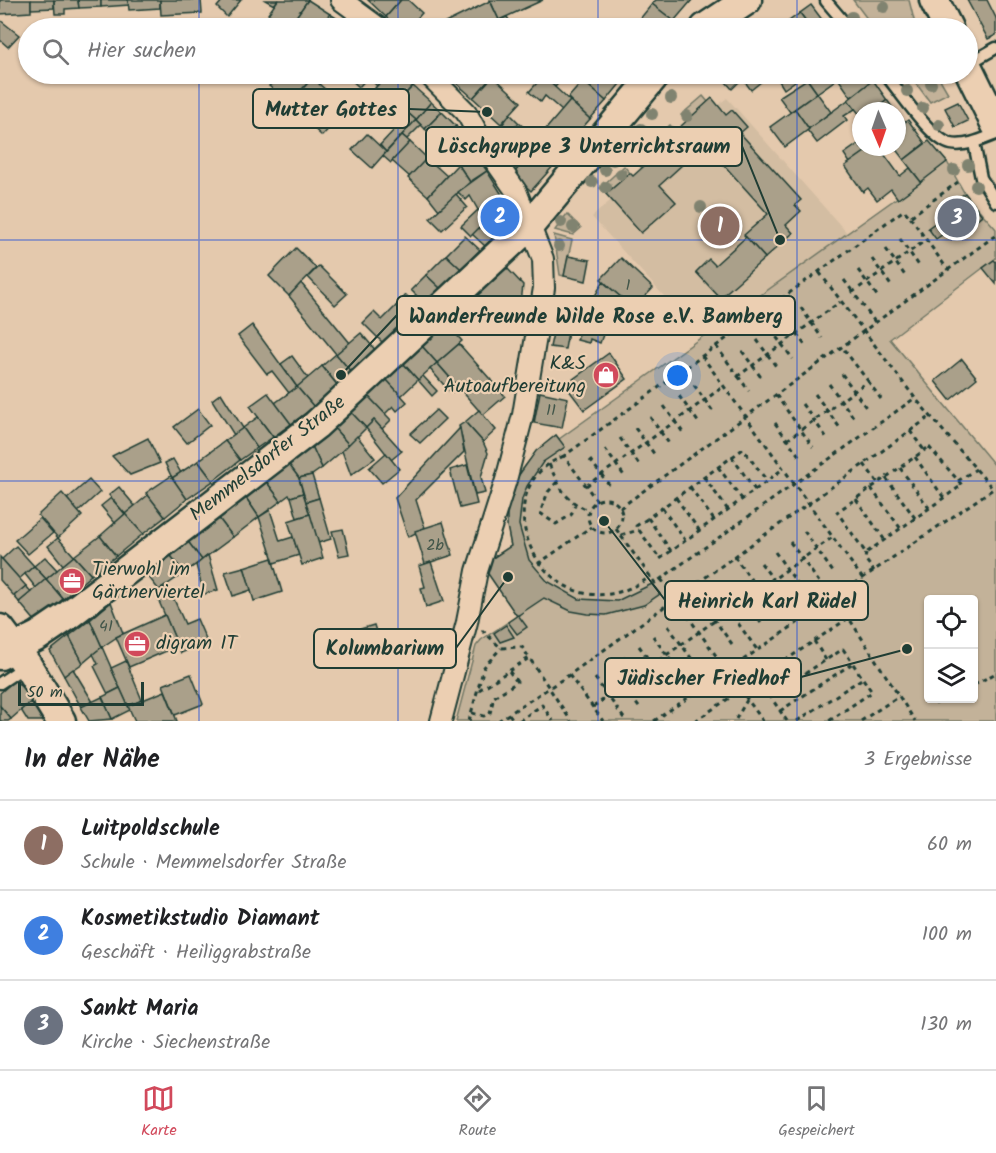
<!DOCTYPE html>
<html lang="de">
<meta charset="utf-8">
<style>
body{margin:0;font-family:Kalam,sans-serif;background:#f6f6f6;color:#202124}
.controls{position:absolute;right:18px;bottom:18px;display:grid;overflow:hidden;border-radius:6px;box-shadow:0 2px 4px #0004}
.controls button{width:54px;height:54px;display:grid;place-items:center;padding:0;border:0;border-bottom:2px solid #e0e0e0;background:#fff;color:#202124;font:30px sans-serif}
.compass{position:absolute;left:852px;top:102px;width:54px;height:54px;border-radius:50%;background:#fff;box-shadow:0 2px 4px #0004;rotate:178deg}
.scale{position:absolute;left:18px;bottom:15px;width:126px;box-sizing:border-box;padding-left:6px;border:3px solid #1f3d34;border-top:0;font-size:16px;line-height:21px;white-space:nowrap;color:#1f3d34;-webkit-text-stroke:4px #eccfb2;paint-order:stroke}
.you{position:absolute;left:678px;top:376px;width:21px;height:21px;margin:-15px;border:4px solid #fff;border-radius:50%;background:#1a73e8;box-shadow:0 0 0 9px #1a73e833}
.badge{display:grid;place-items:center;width:39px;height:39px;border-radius:50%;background:#d1495b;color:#fff;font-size:20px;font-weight:700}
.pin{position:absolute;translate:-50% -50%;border:3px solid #fff;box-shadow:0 2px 6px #0006}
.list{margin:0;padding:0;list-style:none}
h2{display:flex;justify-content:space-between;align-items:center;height:78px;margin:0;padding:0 24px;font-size:26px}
h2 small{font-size:20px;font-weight:400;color:#757577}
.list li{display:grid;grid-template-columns:39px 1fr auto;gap:18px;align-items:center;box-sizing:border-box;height:90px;padding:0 24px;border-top:2px solid #e0e0e0}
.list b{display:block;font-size:22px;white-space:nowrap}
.list p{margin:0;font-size:20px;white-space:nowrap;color:#757577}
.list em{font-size:20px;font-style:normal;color:#757577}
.icon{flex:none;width:33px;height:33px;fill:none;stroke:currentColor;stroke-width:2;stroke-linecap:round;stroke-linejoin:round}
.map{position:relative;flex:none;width:996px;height:721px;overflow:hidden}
.search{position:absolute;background:#fff;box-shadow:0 2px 4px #0004;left:18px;right:18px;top:18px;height:66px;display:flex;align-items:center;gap:15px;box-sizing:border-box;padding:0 21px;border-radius:33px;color:#757577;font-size:22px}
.sheet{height:348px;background:#fff}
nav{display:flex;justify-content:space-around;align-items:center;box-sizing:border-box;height:84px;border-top:2px solid #e0e0e0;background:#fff;font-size:16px;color:#757577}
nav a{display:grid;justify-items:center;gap:3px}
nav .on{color:#d1495b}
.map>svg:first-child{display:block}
</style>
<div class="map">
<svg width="996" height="721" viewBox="0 0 996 721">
<rect width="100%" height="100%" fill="#e4c9ad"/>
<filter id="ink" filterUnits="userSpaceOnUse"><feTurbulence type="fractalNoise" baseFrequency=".0167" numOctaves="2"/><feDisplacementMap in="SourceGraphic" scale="12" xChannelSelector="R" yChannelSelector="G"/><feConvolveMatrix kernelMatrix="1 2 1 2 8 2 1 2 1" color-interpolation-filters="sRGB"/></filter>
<g filter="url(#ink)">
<polygon fill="#d3bda2" points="712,98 718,105 727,98 848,234 702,338 592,217 611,200 606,194 630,173 634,176 684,130 681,126"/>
<g fill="#c3b299" stroke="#717866" stroke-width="1.5" fill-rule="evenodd">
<polygon points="853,0 909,0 916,28 874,28"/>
<polygon points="909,74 937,74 948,93 930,102"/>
<polygon points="703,96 708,102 687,121 681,115"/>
<polygon points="670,125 679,135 642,168 633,158"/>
<path d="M947,162L965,194L996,229V258L890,339L996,467V721H456L476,646L481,640L517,616L482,565L511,546C500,496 517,466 556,435L559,439ZM928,600H974V698H928Z"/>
<polygon points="624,166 630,173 606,194 600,188"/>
<polygon points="567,214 581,228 573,235 555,230"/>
<polygon points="554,235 572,240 564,276 560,275"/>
</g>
<g fill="#aaa08a" stroke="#1f3d34" stroke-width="1.5">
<polygon points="0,0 31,0 31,12 0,14"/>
<polygon points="31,0 54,0 54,8 31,9"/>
<polygon points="54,0 78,0 79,8 65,9 65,14 55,14"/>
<polygon points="78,0 101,0 101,7 79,8"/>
<polygon points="101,0 128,0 129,5 101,7"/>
<polygon points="128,0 160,0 160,8 129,10"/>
<polygon points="160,0 201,0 202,13 161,15"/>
<polygon points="223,0 241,0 227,17 217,7"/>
<polygon points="265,0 278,0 274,5"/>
<polygon points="278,0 308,0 290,26 268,14"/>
<polygon points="308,0 330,14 319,28 301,28 293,21"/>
<polygon points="368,0 401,0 386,17"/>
<polygon points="401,0 408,0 422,13 408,28 398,28 386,17"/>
<polygon points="490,0 543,0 499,20"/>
<polygon points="656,0 692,0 674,21 652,4"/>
<polygon points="967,0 987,0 996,18 996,35 988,39"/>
<polygon points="490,1 499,20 480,28 435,28"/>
<polygon points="652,4 674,21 668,28 639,28 635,25"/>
<polygon points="811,5 826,25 829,28 811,28 800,13"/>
<polygon points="800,13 811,28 788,28 785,24"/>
<polygon points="330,14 352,28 319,28"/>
<polygon points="507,17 514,28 492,28 490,24"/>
<polygon points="418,18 430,28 408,28"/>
<polygon points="0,20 19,35 8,47 0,40"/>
<polygon points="28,30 28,42 23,37"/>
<polygon points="265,74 281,74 274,81"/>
<polygon points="281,74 316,74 284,109 270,97 275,91 269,86"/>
<polygon points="316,74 329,74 319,84 333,96 308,123 288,105"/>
<polygon points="353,74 388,74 377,86 368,77 359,87 349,78"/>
<polygon points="388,74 401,74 413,86 394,105 375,88"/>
<polygon points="446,74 461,74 454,81"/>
<polygon points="461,74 490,74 493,76 473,98 454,81"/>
<polygon points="541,74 567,74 555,87"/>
<polygon points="589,74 618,74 624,79 606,101 583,81"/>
<polygon points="618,74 630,74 624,79"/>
<polygon points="719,74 741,74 744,77 732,89"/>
<polygon points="749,74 779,74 770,81 767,77 751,90 742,78"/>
<polygon points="789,74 800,74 802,76 784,89 779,81"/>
<polygon points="815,74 835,74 838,78 817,93 807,79"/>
<polygon points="835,74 865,74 871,82 851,97"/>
<polygon points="493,76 521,102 501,124 473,98"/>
<polygon points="543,76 570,101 562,111 545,96 541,102 529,92"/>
<polygon points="807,79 817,93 790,112 779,97"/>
<polygon points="873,80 887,100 874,111 861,111 861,116 848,100"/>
<polygon points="583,81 606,101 590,119 568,98"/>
<polygon points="413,86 431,102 416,120 397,103"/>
<polygon points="817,93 831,112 809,129 795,109"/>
<polygon points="332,97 346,110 322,136 308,123"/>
<polygon points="712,98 726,115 732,110 747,127 740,133 801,200 795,205 801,211 786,225 793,233 765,258 744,235 768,214 705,144 660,185 676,202 641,233 606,194 630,173 633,176 684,130 681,126"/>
<polygon points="848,100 855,109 844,116 847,120 817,143 807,130"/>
<polygon points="887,100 895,111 874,111"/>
<polygon points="570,101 590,119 566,147 546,129"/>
<polygon points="431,102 442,112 425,129 416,120"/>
<polygon points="958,102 968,121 955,127 945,108"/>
<polygon points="795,109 809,129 785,147 770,127"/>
<polygon points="442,112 456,126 440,142 425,129"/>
<polygon points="897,113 904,123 897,128"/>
<polygon points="409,114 416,120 386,152 380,145"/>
<polygon points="510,114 519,123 507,135 500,128"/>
<polygon points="416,120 421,125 407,139 402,135"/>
<polygon points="908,120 925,143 904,160 894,147 897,147 897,128"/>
<polygon points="519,123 541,142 513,174 488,141 500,128 507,135"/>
<polygon points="456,126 473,151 458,164 440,142"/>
<polygon points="367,134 386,152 372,168 352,150"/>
<polygon points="402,135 410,142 391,163 383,156"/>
<polygon points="929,141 947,162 921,182 904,160"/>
<polygon points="410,142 427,158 410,177 392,161"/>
<polygon points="861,142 861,147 872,147 850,163 844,154"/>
<polygon points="538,146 556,163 531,191 513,174"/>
<polygon points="872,147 879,147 900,176 910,168 921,182 898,199 891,189 877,200 868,188 863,192 845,166"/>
<polygon points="473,151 487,171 470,182 458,164"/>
<polygon points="427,158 447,176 428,196 408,178"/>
<polygon points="458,164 470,182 439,210 428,196"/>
<polygon points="487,171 506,201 485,222 470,196 466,200 458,192"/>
<polygon points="965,193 982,215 951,239 946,232 936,239 928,228 939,220 935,216"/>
<polygon points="456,194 467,207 442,230 430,218"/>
<polygon points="506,201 512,212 510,221 485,246 472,234"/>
<polygon points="478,210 485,222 471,236 461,226"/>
<polygon points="465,236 480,250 461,269 446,255"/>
<polygon points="746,237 765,258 720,298 696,272 709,259 715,265"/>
<polygon points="296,248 316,268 289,296 269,276"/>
<polygon points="446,255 461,269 441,289 426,275"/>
<polygon points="568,256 590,260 586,281 564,276"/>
<polygon points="621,258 653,288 633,309 601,279"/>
<polygon points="994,260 996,262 996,284 983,268"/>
<polygon points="319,266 347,294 335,305 308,277"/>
<polygon points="507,268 523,285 521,303 510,313 504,306 493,316 475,296"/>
<polygon points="426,275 441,289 426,305 411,290"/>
<polygon points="603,282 622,298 609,318 600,343 590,339 589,343 577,340 588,308"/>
<polygon points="301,283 350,343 336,354 289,296"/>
<polygon points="406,295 421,310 410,320 396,306"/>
<polygon points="396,306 410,320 385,345 363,323 374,312 382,320"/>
<polygon points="446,323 462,341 437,363 421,345"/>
<polygon points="555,324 569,327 565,349 550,347"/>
<polygon points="252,325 297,387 289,393 272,371 267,374 238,336"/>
<polygon points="361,333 377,352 353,374 336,354"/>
<polygon points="459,344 505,396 483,415 437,363"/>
<polygon points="421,345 437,363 418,380 402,362"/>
<polygon points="609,353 627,379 584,410 565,385"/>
<polygon points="336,354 353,374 338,386 322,366"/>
<polygon points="292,356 308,378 297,387 281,364"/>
<polygon points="962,359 977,378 950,400 935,381"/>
<polygon points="402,362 418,380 401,396 385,378"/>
<polygon points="437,363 458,387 451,393 430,369"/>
<polygon points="322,366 338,386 314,407 297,387"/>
<polygon points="423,376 437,391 432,396 418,380"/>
<polygon points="385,378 407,402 397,411 393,406 385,414 368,396"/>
<polygon points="297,387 314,407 291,424 275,403"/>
<polygon points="540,392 568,398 562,428 534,423"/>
<polygon points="221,393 243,428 234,435 212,400"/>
<polygon points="268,393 291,424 273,437 250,406"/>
<polygon points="368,396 391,420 382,429 374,420 366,428 351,412"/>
<polygon points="198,409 210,425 187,443 174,427"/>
<polygon points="436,410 445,419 420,443 410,434"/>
<polygon points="479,410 496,430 483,442 465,422"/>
<polygon points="351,412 366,428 349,445 333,427"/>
<polygon points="258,417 273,437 257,448 243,428"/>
<polygon points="374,420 402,451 391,460 366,428"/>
<polygon points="465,422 483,442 488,453 481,477 485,493 475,495 459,426"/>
<polygon points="333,427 349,445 322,468 311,444"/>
<polygon points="243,428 257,448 240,460 225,441"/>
<polygon points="460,428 464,452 416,500 425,528 408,537 395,498"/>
<polygon points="556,435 565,447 543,462 527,486 522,499 519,525 529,560 547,581 579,599 617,601 652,584 660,594 644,605 606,615 588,614 571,611 544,598 517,616 482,565 511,546 507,526 507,508 516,479 536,451"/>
<polygon points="357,436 375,458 351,475 342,451"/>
<polygon points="148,438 160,463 130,475 112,456"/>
<polygon points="225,441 240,460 213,481 198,461"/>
<polygon points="311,444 322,468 312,475 299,478 287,462"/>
<polygon points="386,453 399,469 382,483 369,468"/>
<polygon points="173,459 181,473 172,478 165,463"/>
<polygon points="198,461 213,481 187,499 172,478"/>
<polygon points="287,462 299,478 303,493 291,497 289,495 281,501 265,480"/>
<polygon points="467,465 477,504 460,508 450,470"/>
<polygon points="312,475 319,498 306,502 299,478"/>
<polygon points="171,476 187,499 165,517 146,493"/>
<polygon points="89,480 100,492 78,512 67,499"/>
<polygon points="265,480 281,501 259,517 244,495"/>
<polygon points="119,487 135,506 125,514 109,495"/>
<polygon points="62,493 82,516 58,538 38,515"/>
<polygon points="303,493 310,514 297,518 291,497"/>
<polygon points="148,495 165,517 143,534 125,514"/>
<polygon points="244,495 259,517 233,537 217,516"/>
<polygon points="111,498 125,514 115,523 101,506"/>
<polygon points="319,498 331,539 318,543 306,502"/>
<polygon points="270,510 280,541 293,537 299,555 274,563 259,517"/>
<polygon points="125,514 143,534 116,556 100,536"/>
<polygon points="310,514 323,558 302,565 288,521"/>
<polygon points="217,516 233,537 202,560 186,539"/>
<polygon points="40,518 53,533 28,554 15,540"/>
<polygon points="443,522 453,555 425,564 415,531"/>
<polygon points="343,529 349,554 339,556 332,531"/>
<polygon points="100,536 116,556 91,575 74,556"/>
<polygon points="58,538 74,556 63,565 48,546"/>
<polygon points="186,539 202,560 184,573 168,552"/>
<polygon points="16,546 34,566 19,579 2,559"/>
<polygon points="168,552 184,573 159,590 143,570"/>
<polygon points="208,555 218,590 204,594 196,565"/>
<polygon points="74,556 91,575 63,599 46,579"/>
<polygon points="0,557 26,586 14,596 0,580"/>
<polygon points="45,557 57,570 46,579 34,566"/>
<polygon points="272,558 282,592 254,601 244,567"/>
<polygon points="431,562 444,601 426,607 421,588 425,587 419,566"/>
<polygon points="34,566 46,579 36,588 25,574"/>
<polygon points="244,567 251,590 233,596 225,572"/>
<polygon points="46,579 63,599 36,622 19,602"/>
<polygon points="26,586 31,592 19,602 14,596"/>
<polygon points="168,586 185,624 197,619 207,642 181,653 155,592"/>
<polygon points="111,602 123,633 102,647 90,620"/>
<polygon points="165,615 178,646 129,667 116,637"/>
<polygon points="518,615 527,627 517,634 508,622"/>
<polygon points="90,620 102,647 83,663 69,636"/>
<polygon points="374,625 382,651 354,659 347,633"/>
<polygon points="506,625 514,637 500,642 494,633"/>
<polygon points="69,636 83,663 64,676 50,651"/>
<polygon points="102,647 120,688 108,694 94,666 98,664 93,654"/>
<polygon points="126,661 142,700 128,706 111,668"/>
<polygon points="73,669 93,702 81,707 64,676"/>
<polygon points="191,674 203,704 175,715 163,685"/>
<polygon points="15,680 33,700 11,719 0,706 0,693"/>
<polygon points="120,688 130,710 112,719 102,697"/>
<polygon points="165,691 177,721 135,721 128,706"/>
<polygon points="102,697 112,719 89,721 81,707"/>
<polygon points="31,702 45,721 28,721 21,710"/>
<polygon points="0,706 11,719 8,721 0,721"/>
</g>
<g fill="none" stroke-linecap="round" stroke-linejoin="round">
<defs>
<g id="lane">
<polyline points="826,1 849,28"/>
<polyline points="968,64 996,48"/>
<path d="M885,74C899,90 931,140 951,144C966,147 983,139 996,134"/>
<polyline points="974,143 981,178 996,202"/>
<polyline points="0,683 27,665"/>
</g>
<g id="street">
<polyline points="341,0 379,28"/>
<polyline points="428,74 466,112 484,145 516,191 543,259 544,288 523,415 506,480 477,571 467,622 441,721"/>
</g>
<g id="secondary">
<polyline points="934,0 948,28"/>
<polyline points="705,28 747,0"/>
<polyline points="968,68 996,125"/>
<polyline points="0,629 27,665 61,721"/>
<polyline points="0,655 38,636 66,617 316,425 530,225 656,74"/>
</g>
</defs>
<use href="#lane" stroke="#1f3d34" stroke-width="15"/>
<use href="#street" stroke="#1f3d34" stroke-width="24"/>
<use href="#secondary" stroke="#1f3d34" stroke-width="33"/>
<g stroke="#1f3d34" stroke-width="3" stroke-dasharray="4.5 4.5" stroke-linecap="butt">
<polyline points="908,84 921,74"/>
<polyline points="910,217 948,270"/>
<polyline points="900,239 920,267"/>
<polyline points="886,249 906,277"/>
<polyline points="872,259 892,287"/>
<polyline points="858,270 878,297"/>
<polyline points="844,280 853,292"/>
<polyline points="801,308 822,338"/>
<polyline points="786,319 807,348"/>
<polyline points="875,322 853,292 926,240"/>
<polyline points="771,330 793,359"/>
<polyline points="757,340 778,369"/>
<polyline points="716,346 738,376 840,302"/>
<polyline points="742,351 763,380"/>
<polyline points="702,356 863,579"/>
<polyline points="842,374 867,409"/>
<polyline points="738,376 749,391"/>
<polyline points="868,381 881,399"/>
<polyline points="829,384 854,418"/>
<polyline points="694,385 714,413"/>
<polyline points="815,394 840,428"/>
<polyline points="776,395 813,447"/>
<polyline points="679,396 699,423"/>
<polyline points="802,404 827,438"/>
<polyline points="664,406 684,434"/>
<polyline points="650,417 670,445"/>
<polyline points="775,423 800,457"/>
<polyline points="635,428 655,455"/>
<polyline points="910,431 924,450"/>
<polyline points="620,438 640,466"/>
<polyline points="787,440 868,381 842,347"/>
<polygon points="929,447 962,485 866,553 837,512"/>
<polyline points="605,449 625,477"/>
<path d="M564,456C472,492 551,648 651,576"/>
<polyline points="732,457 743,449 767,481"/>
<polyline points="915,457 944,498"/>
<polyline points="590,460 611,487"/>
<path d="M549,464C559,486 565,502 589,510"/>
<polyline points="864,464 878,483"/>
<polyline points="718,467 742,499"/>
<polyline points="900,468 929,508"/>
<polyline points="704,477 728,510"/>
<polyline points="886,478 915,518"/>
<polyline points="958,481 976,469"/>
<polyline points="557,482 548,492 540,513 556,524 571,515 575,505"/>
<polyline points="586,486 724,386"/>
<polyline points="690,487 714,520"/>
<polyline points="871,488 901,529"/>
<polyline points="755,490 732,457 648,518 671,551 755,490 784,468"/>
<polyline points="676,498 699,530"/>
<circle cx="605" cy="516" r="17"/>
<polyline points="856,499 884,539"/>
<polyline points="597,501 564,456 904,210 910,217 958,182"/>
<polyline points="620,508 996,235"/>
<polyline points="662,508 685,540"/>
<polyline points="647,519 636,526 660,559 671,551"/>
<polyline points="616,529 655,583 915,398"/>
<polyline points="804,531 833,572"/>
<polyline points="621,535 639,530"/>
<polyline points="790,542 819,582"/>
<polyline points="775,552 804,593"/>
<polyline points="866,553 865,559 874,571"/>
<polyline points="734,556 775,613"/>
<polyline points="761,563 790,603"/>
<polyline points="538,564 591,527"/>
<polyline points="661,579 763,721"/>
<polyline points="732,583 761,623"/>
<polyline points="717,594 758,651"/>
<polyline points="836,598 915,721"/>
<polyline points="703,604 732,644"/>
<polyline points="668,626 699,669"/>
<polyline points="482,630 501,648 522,647 571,721"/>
<polyline points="653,636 684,679"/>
<polyline points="814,641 826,660"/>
<polyline points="639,646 670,689"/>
<polyline points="624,657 655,700"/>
<polyline points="610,667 641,710"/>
<polyline points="569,675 603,721"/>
<polyline points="595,678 626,721"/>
<polyline points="974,685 996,673"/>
<polyline points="479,690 529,658"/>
<polyline points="935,704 945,698"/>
<polyline points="593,707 833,537"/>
<polyline points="780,711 853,663"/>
<polyline points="472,713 484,716 490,713 494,697 517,682 509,671"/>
<polyline points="509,714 514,721"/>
<polyline points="736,719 747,700"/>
<polyline points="469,721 484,667 501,648"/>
<polyline points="498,721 569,675 931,416"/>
<polyline points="519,721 542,705 553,721"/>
<polyline points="654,721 993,489 915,398 819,272"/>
<polyline points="695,721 847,619"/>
<polyline points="787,721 770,696 843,649 872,692 829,721"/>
<polyline points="797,721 863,678"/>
<polyline points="861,721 899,696"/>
</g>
<use href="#lane" stroke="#eccfb2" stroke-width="10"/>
<use href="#street" stroke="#eccfb2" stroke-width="20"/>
<use href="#secondary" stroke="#eccfb2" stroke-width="28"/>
</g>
<g fill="#808370">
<circle cx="884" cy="7" r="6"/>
<circle cx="852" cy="17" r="6"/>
<circle cx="931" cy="84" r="6"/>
<circle cx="907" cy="91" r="6"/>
<circle cx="671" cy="98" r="6"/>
<circle cx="923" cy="108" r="6"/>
<circle cx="652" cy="114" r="6"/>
<circle cx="687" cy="116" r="6"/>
<circle cx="939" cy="125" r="6"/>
<circle cx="641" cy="129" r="6"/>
<circle cx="613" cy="160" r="6"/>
<circle cx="968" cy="165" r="6"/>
<circle cx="605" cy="170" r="6"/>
<circle cx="954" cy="170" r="6"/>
<circle cx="621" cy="174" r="6"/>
<circle cx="592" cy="182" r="6"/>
<circle cx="976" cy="186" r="6"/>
<circle cx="606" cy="187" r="6"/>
<circle cx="701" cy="207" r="6"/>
<circle cx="561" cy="222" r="6"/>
<circle cx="573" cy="227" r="6"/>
<circle cx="559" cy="246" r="6"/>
</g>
</g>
<path fill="none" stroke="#1d4ed8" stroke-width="1.5" stroke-opacity="0.55" d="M199,0V28M398,0V28M598,0V28M797,0V28M199,74V721M398,74V721M598,74V721M797,74V721M0,240H996M0,481H996"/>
<defs>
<symbol id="shop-disc" viewBox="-11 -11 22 22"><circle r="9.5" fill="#d1495b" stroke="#eccfb2"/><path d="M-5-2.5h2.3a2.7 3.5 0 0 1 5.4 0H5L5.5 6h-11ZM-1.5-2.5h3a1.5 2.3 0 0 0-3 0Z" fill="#fff"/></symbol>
<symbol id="office-disc" viewBox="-11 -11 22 22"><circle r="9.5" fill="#d1495b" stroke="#eccfb2"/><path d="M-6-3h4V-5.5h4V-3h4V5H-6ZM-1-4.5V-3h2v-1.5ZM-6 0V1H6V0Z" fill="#fff"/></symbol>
</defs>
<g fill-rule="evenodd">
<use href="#shop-disc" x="591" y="360" width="30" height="30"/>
<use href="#office-disc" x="57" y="566" width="30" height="30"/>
<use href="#office-disc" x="122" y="629" width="30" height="30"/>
</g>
<g text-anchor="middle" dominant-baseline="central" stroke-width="4.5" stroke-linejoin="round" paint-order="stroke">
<g font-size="16" fill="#42564a">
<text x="628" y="285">1</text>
<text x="551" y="410">11</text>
<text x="435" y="545">2b</text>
<text x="106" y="626">41</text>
</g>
<g font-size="20" fill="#1f3d34" stroke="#eccfb2" text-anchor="start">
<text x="586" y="364" text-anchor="end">K&amp;S<tspan x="586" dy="23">Autoaufbereitung</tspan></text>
<text x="92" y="570">Tierwohl im<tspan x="92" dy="23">Gärtnerviertel</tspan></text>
<text x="156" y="644">digram IT</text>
</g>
<g font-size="20" fill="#1f3d34" stroke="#eccfb2">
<text transform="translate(268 459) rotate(-38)">Memmelsdorfer Straße</text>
</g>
</g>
<path fill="none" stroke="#1f3d34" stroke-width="2" d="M487 112L409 109M780 240L742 146M341 375L397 315M604 521L665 600M508 577L456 648M907 649L801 677"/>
<g fill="#1f3d34" stroke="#eccfb2" stroke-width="2">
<circle cx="487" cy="112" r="6"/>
<circle cx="780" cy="240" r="6"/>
<circle cx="341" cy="375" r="6"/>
<circle cx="604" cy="521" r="6"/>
<circle cx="508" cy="577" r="6"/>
<circle cx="907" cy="649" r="6"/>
</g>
<g fill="#eccfb2" stroke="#1f3d34" stroke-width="2">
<rect x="253" y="89" width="156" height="39" rx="6"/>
<rect x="426" y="127" width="316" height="39" rx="6"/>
<rect x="397" y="296" width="398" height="39" rx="6"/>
<rect x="665" y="581" width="203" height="39" rx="6"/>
<rect x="314" y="629" width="142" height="39" rx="6"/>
<rect x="605" y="658" width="196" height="39" rx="6"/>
</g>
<g font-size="21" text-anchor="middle" font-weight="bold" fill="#1f3d34">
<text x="331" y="116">Mutter Gottes</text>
<text x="584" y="153">Löschgruppe 3 Unterrichtsraum</text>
<text x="596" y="323">Wanderfreunde Wilde Rose e.V. Bamberg</text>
<text x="767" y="608">Heinrich Karl Rüdel</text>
<text x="385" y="655">Kolumbarium</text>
<text x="703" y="685">Jüdischer Friedhof</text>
</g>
</svg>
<div class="controls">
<button><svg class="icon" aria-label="locate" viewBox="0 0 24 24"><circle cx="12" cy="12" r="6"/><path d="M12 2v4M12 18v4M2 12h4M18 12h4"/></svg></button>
<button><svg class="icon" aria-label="layers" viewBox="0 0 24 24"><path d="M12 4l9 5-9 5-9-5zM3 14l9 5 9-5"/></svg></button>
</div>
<svg class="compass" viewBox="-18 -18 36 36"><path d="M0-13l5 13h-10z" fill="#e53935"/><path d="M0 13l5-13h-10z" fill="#757577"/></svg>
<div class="scale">50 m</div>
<div class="you"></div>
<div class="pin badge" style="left:720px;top:226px;background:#8d6e63">1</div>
<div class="pin badge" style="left:500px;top:217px;background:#3f7fe0">2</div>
<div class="pin badge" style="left:957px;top:218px;background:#6b7280">3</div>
<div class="search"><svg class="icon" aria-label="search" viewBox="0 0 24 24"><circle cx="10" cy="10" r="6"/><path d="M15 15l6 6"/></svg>Hier suchen</div>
</div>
<section class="sheet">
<h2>In der Nähe<small>3 Ergebnisse</small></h2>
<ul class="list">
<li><span class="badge" style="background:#8d6e63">1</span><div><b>Luitpoldschule</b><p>Schule · Memmelsdorfer Straße</p></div><em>60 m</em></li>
<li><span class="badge" style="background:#3f7fe0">2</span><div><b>Kosmetikstudio Diamant</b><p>Geschäft · Heiliggrabstraße</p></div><em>100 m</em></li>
<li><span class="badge" style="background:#6b7280">3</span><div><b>Sankt Maria</b><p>Kirche · Siechenstraße</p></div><em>130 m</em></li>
</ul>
</section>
<nav>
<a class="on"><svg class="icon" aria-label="map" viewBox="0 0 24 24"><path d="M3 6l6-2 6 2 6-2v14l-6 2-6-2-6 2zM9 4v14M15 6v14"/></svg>Karte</a>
<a><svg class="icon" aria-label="directions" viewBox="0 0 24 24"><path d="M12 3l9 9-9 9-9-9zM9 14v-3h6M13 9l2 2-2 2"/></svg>Route</a>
<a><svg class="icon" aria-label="saved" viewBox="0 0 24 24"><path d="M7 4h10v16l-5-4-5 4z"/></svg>Gespeichert</a>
</nav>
